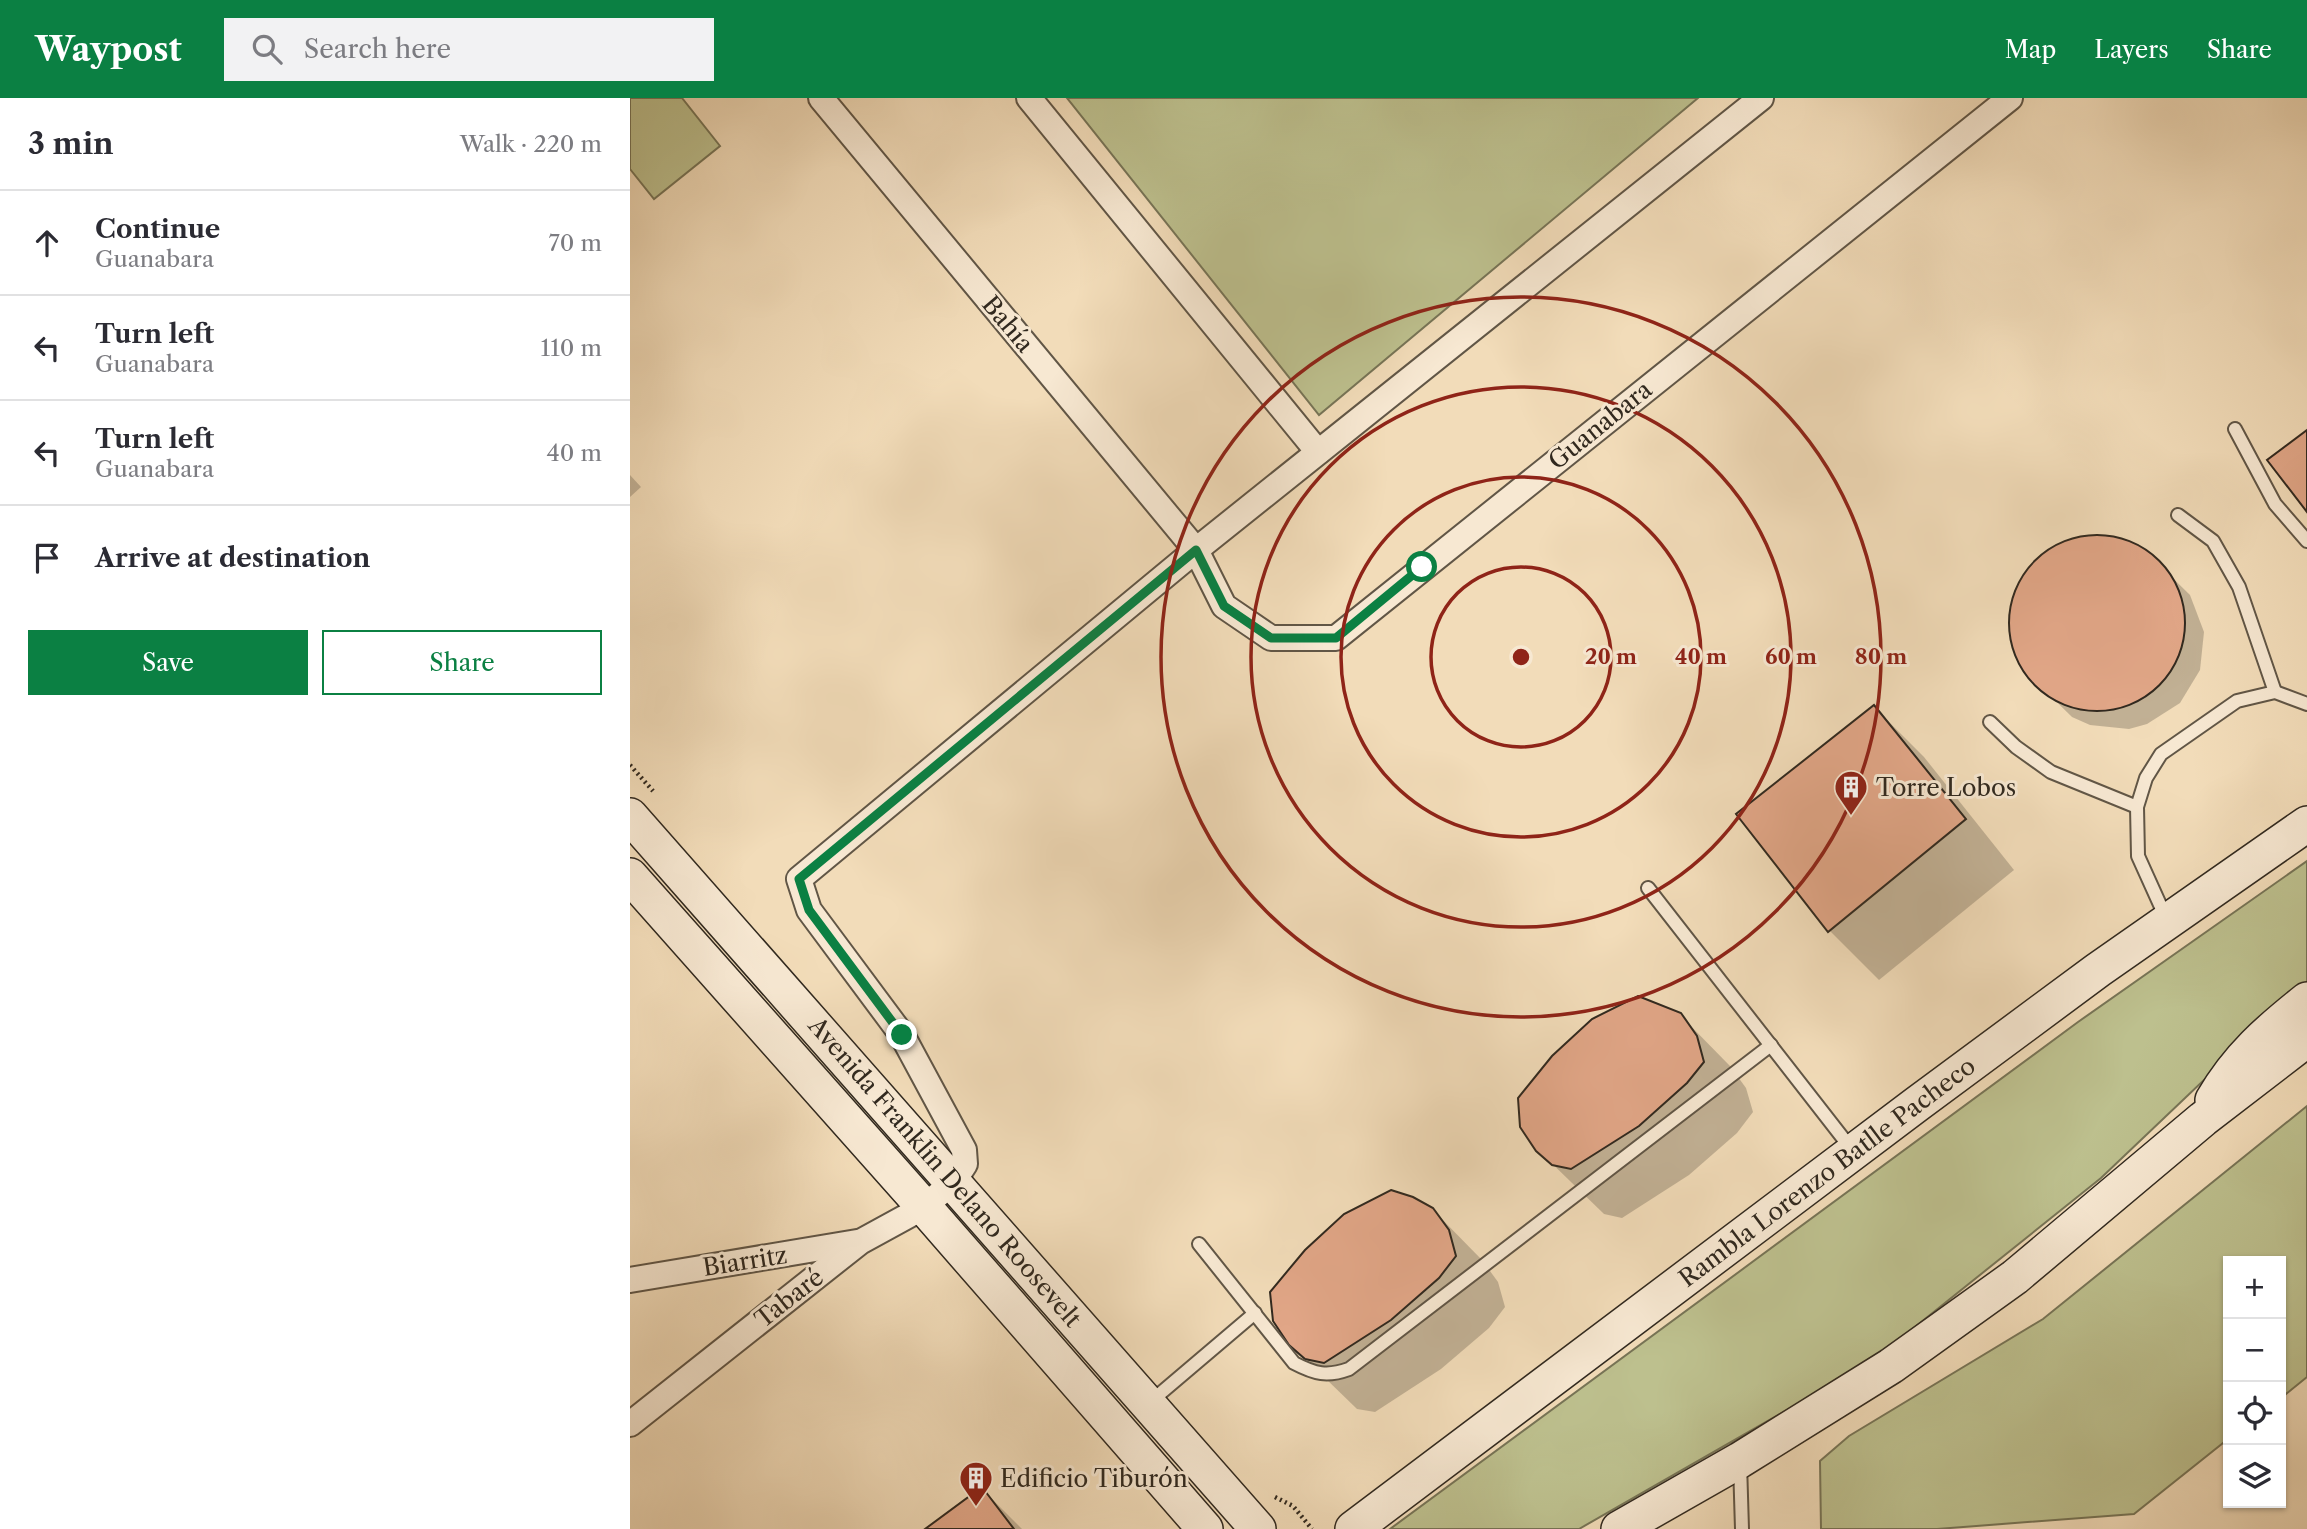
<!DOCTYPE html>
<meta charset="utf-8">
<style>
body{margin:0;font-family:"Libre Caslon Text",serif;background:#f2f2f3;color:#2b2b33}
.controls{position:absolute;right:21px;bottom:21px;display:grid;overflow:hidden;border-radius:0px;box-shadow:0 2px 5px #0004}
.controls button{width:63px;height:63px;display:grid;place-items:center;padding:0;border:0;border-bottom:2px solid #e1e1e2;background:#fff;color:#2b2b33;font:35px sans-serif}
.stop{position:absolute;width:21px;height:21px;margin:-16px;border:5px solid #0b8043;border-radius:50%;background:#fff}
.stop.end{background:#0b8043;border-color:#fff;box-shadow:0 2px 7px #0008}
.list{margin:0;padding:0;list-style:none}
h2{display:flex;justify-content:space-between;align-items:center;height:91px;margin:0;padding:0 28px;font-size:30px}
h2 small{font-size:23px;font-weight:400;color:#7c7c81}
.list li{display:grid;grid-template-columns:46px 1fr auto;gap:21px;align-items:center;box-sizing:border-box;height:105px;padding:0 28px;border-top:2px solid #e1e1e2}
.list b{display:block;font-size:26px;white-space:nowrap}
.list p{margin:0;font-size:23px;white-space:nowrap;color:#7c7c81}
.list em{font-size:23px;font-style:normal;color:#7c7c81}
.actions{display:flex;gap:14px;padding:21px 28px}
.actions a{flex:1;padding:16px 0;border:2px solid #0b8043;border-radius:0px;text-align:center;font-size:24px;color:#0b8043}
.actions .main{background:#0b8043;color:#fff}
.icon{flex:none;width:38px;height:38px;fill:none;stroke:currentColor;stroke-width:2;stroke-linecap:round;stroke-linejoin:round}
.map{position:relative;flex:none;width:1677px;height:1431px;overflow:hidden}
header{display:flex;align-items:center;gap:42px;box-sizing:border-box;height:98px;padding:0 35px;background:#0b8043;color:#fff}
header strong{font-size:33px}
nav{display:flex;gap:38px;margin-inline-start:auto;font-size:24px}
.search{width:490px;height:63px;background:#f2f2f3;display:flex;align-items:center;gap:18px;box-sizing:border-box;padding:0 24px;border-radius:0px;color:#7c7c81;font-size:26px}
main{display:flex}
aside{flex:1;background:#fff}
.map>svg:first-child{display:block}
</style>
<header>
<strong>Waypost</strong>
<div class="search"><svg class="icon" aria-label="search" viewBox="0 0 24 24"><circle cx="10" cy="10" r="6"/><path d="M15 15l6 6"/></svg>Search here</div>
<nav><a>Map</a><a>Layers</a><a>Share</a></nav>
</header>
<main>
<aside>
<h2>3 min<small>Walk · 220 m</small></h2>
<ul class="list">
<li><svg class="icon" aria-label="ahead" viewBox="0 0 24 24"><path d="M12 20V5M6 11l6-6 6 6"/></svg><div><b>Continue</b><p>Guanabara</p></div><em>70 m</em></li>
<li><svg class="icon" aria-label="left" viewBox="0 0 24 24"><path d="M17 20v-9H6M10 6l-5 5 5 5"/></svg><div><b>Turn left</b><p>Guanabara</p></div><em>110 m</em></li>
<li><svg class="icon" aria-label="left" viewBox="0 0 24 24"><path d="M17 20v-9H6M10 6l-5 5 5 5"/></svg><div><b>Turn left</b><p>Guanabara</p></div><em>40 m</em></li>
<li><svg class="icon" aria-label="arrive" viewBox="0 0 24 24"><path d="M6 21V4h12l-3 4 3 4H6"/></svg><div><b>Arrive at destination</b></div></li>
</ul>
<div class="actions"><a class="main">Save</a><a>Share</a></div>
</aside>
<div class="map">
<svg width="1677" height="1431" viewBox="0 0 1677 1431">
<rect width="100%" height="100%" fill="#f2dcb9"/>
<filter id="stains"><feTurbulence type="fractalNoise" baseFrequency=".00286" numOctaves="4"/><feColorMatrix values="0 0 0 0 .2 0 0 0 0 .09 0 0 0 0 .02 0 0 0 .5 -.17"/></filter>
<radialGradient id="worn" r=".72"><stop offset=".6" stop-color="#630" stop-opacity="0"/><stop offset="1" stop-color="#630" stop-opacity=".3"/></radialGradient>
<g fill="#bdc08e" stroke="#777456" stroke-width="2">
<polygon points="0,0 52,0 90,48 24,101 0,71"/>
<polygon points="437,0 1068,0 689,317"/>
<polygon points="1677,763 1677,884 1471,1080 1260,1249 1178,1300 949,1431 760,1431 1448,924"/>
<polygon points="1677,1008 1677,1279 1651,1300 1651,1163 1598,1163 1598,1341 1504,1416 1307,1431 1191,1431 1190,1363 1219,1338 1413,1221"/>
</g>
<g fill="#0003">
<polygon points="0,377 11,389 0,399"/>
<polygon points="1456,438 1475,438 1512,450 1560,497 1574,534 1570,572 1550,605 1517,626 1499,631 1460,627 1442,619 1394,572 1381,536 1380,516 1392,480 1419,452"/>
<polygon points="1244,609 1294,659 1384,772 1249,882 1199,832"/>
<polygon points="1050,917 1100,968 1116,990 1123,1014 1107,1035 1059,1077 992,1120 974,1116 908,1052"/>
<polygon points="802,1111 852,1162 868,1184 875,1209 859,1230 811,1271 745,1314 727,1311 660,1246"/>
<polygon points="352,1391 392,1431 298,1431"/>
</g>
<g fill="#e1a687" stroke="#31291f" stroke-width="2">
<polygon points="1677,332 1677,414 1637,362"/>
<circle cx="1467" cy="525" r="88"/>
<polygon points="1244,607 1336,721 1198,834 1106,716"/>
<polygon points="1008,898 1051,915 1067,938 1074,964 1057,985 1009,1028 941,1071 922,1067 906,1053 890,1029 888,1000 922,958 962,921"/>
<polygon points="761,1092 783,1099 803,1110 819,1132 826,1158 809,1180 761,1222 694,1265 675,1261 659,1247 643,1223 640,1194 675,1152 714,1116"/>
<polygon points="352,1389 384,1431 295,1431"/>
</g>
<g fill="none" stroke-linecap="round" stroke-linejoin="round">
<defs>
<g id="lane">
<polyline points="1605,331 1645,406 1677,443"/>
<polyline points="1548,417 1583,443 1609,489 1645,594"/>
<polyline points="1360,624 1386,649 1421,674 1507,709"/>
<polyline points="1018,790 1223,1053"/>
<polyline points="1536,820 1508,758 1507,709 1516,680 1531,656 1607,603 1645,594 1677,606"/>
<path d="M569,1146L664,1265C685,1276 697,1279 719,1271L1141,947"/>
<polyline points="519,1305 625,1215"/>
<polyline points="1110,1365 1112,1431"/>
</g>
<g id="street">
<polyline points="191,0 566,452 594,508 641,540 706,540 1380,0"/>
<polyline points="399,0 688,354"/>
<polyline points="0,1182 227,1144"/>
<polyline points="0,1326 230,1144 294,1109 324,1083 335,1066 334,1052 272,937 179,812 169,781 566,452 1131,0"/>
</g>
<g id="secondary">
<polyline points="0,718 628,1431"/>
<polyline points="0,778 294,1109 575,1431"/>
<path d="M1583,1002C1608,959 1638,933 1677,902"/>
<polyline points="723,1431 1287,1006 1468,872 1677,726"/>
<polyline points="989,1431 1110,1362 1261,1268 1385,1179 1573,1021 1677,941"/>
</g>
</defs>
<use href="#lane" stroke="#615646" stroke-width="16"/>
<use href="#street" stroke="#615646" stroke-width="28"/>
<use href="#secondary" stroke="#31291f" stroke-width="38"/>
<g stroke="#31291f" stroke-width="4.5" stroke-dasharray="2 3.5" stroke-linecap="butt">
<polyline points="0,667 23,693"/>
<polyline points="645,1399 663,1408 682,1431"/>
</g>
<use href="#lane" stroke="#f7e8d2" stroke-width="12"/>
<use href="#street" stroke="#f7e8d2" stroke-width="24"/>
<use href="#secondary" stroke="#f7e8d2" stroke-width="35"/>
</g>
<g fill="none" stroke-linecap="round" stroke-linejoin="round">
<polyline stroke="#0b8043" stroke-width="9" points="272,937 179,812 169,781 566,452 594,508 641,540 706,540 792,469"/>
</g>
<g fill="none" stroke="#8f2418" stroke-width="3.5">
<circle cx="891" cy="559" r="90"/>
<circle cx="891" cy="559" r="180"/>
<circle cx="891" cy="559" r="270"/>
<circle cx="891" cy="559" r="360"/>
</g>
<defs>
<symbol id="building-pin" viewBox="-11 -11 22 30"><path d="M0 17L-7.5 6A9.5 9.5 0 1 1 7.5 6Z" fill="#8f2418" stroke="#f7e8d2"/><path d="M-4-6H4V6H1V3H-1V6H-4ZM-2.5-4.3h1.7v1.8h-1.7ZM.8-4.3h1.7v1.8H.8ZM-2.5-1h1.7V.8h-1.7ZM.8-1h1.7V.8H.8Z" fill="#fff"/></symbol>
</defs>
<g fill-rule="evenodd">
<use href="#building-pin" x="1202" y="670" width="38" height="52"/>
<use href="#building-pin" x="327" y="1361" width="38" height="52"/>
</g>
<g text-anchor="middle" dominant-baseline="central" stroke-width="6" stroke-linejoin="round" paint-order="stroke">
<g font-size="24" fill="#31291f" stroke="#f7e8d2">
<text transform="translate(378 226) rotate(50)">Bahía</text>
<text transform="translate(970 327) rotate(-39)">Guanabara</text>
<text transform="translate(315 1074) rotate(49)">Avenida Franklin Delano Roosevelt</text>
<text transform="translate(1197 1074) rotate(-37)">Rambla Lorenzo Batlle Pacheco</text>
<text transform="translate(115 1163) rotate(-9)">Biarritz</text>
<text transform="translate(159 1200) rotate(-38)">Tabaré</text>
</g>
<g font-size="24" fill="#31291f" stroke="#f7e8d2" text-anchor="start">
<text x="1246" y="689">Torre Lobos</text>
<text x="370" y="1380">Edificio Tiburón</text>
</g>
</g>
<circle cx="891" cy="559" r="10" fill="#8f2418" stroke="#f7e8d2" stroke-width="3.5"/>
<g font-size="21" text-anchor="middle" font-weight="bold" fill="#8f2418" stroke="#f7e8d2" stroke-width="6" stroke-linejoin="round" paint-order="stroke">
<text x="981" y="566">20 m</text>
<text x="1071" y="566">40 m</text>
<text x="1161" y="566">60 m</text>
<text x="1251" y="566">80 m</text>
</g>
<rect width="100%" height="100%" filter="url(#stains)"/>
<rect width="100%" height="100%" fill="url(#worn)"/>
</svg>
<div class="controls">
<button>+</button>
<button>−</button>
<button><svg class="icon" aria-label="locate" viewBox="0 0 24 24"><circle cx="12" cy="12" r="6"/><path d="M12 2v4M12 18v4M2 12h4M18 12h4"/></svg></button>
<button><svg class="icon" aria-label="layers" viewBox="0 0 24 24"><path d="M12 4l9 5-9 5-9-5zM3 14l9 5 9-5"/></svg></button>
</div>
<div class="stop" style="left:792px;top:469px"></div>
<div class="stop end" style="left:272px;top:937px"></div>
</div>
</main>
